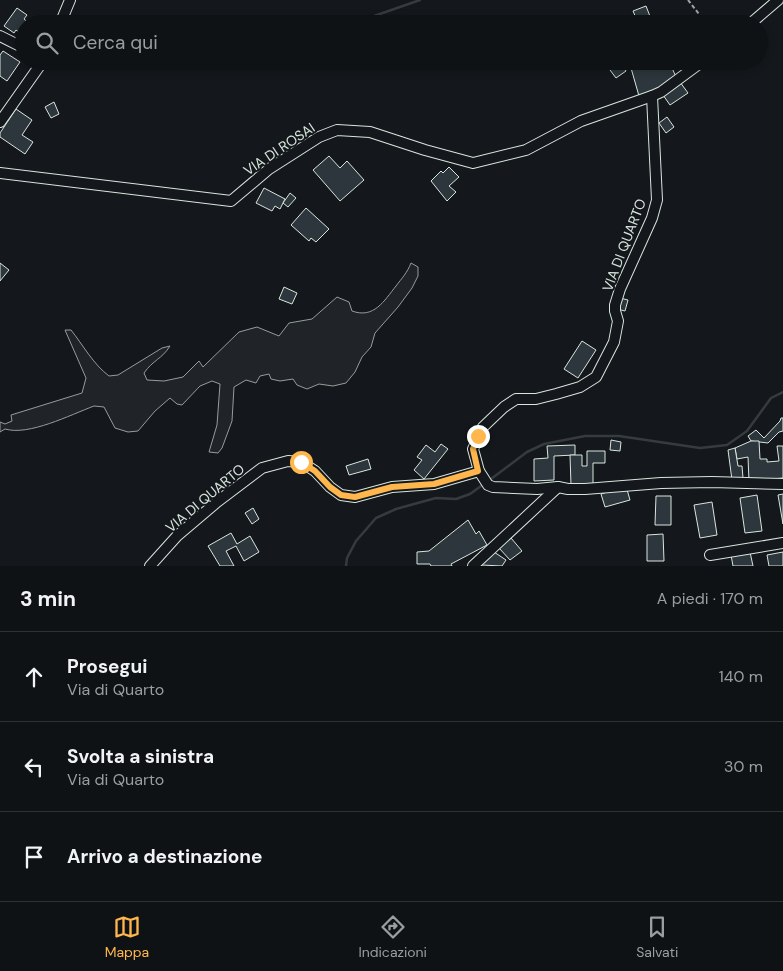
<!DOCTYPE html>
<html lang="it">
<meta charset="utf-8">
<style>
body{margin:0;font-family:"DM Sans",sans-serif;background:#181b1e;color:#f1f3f6}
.stop{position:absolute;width:15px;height:15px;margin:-11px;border:4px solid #ffb74d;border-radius:50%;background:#fff}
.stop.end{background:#ffb74d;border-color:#fff;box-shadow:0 1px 5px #0008}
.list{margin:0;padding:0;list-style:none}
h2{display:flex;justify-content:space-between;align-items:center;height:65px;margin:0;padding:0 20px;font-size:21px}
h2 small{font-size:16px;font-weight:400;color:#9b9ea0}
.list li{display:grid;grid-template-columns:32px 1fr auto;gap:15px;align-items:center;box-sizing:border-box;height:90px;padding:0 20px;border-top:1px solid #2f3234}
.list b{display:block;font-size:19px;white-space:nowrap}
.list p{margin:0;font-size:16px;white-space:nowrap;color:#9b9ea0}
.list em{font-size:16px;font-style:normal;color:#9b9ea0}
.icon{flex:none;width:28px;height:28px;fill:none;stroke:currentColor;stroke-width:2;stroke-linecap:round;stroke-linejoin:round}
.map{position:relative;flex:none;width:783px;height:566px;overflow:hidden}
.search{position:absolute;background:#0f1215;box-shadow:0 2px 8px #0003;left:15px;right:15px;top:15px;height:55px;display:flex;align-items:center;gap:12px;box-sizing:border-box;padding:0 18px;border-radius:28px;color:#9b9ea0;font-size:19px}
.sheet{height:335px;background:#0f1215}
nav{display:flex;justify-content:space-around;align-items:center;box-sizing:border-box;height:70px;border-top:1px solid #2f3234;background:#0f1215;font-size:14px;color:#9b9ea0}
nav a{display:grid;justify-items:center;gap:2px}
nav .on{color:#ffb74d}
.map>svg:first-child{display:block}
</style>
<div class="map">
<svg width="783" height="566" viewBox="0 0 783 566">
<rect width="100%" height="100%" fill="#14181c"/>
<path fill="#202428" stroke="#939e99" d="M411,263L418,267V276L412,288L398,307L375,333L371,347L362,357L355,372L346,383L333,386L319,384L307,389L297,385L293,379L280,381L271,379L269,374L260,376L256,383L246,380L234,387L232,421L222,448L218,453L209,452L217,425L220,384L212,381L200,386L182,405L177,404L170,398L155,411L138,431L128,432L115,428L104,407L94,406C70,415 29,436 5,429L0,432V422L5,424L12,421L11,415L82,393L86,378L65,330H71C83,345 93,364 109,376L118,375L162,348L170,346C162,359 153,360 144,373L147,380L164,381L183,377L199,361L203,367L239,332L257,327L279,336L289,323L312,319L337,297L349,302L352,311C374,319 384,301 396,286C402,278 407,273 411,263Z"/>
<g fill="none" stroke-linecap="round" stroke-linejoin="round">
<g stroke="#363b3e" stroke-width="2.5">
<polyline points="351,24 420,0"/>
<polyline points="491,479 527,452 544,444 585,436 619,436 700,448 727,445 747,431 771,398 783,392"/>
<polyline points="346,566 347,558 356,541 376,518 396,509 436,498 456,499 470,494 481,486"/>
</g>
</g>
<g fill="#2c363c" stroke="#d8e6dc">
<polygon points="646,6 653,24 627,24 626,22 636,18 633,11"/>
<polygon points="17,8 27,15 24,19 30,24 24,24 24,36 16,30 14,33 4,26"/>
<polygon points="3,51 20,62 7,81 0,76 0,55"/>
<polygon points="620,61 626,71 616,78 604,62"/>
<polygon points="629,61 669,61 676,77 663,87 639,96"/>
<polygon points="680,82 688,93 670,105 663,95"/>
<polygon points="54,102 59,114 51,118 45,107"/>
<polygon points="16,109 32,120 22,135 33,142 25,154 0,137 0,133"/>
<polygon points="667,117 674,127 666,133 659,123"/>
<polygon points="329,156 340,168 347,161 364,180 340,201 313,170"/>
<polygon points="449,167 459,177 449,186 456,192 447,201 431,181 441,171 443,173"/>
<polygon points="264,188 285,199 280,209 275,206 272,211 256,203"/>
<polygon points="290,193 296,198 288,207 283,203"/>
<polygon points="306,208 329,229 316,242 311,238 309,241 291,225"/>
<polygon points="0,263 9,270 0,281"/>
<polygon points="284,287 297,293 292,304 279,299"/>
<polygon points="620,298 628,300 625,311 617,309"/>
<polygon points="582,341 596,350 578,378 564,369"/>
<polygon points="781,418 783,418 783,431 779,432 768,443 751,441 748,436 756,430 764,438 780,421"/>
<polygon points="611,440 621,442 620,451 610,450"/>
<polygon points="751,441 759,441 760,459 767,459 767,462 779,461 777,446 783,446 783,478 749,481 748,457 737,459 735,448"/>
<polygon points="441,444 448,449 424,479 414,470 422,460 417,457 426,445 435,452"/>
<polygon points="575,445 575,455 554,456 554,480 534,481 534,459 548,458 547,446"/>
<polygon points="735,448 738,466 742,466 743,478 732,480 728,450"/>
<polygon points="587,451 605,451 605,463 593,463 593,485 571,485 570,455 582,455 582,466 587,466"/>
<polygon points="368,459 371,469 349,475 346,466"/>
<polygon points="626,486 630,500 605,507 601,494"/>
<polygon points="783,494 783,524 778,495"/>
<polygon points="757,495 762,531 745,533 740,498"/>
<polygon points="656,496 671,496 671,525 655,525"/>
<polygon points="712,502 717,535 700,538 694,505"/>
<polygon points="253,508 259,519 252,524 245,513"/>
<polygon points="468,520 476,534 479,531 487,545 451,564 452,566 431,566 430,564 417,564 417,552 429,551"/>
<polygon points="231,533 237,544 250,536 259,552 244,561 236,546 226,551 234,566 220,566 208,546"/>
<polygon points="663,534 664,561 647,561 647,535"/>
<polygon points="511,538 522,551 510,560 499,548"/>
<polygon points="491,550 506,560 502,566 481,565"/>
<polygon points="750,552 753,566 733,566 731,555"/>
<polygon points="783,552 783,566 769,566 767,555"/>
</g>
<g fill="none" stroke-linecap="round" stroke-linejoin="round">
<defs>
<g id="minor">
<polyline points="60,24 70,0"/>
<polyline points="750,24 778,0"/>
<polyline points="0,36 24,48"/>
<polyline points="703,61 661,92 652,96 657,200 652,218 620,289 615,305 615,311 618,321 614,342 596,377 580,387 556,394 536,399 516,399 504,407 483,427 473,449 479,471 488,485 493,487 537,489 558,487 568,489 585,489 661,483 712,482 783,484"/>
<polyline points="0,122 43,61"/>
<polyline points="0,173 231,201 269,169 319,137 337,130 370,132 425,150 473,163 526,150 581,121 652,96"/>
<polyline points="710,555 783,543"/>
<polyline points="150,566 177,536 217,502 262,468 288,461 301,462 315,471 330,487 341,495 355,497 392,487 434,484 479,471"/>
<polyline points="473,566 558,487"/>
</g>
</defs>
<use href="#minor" stroke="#d8e6dc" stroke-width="12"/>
<polyline stroke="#9da8a2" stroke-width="2" stroke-dasharray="4 2.5" stroke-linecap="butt" points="688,0 706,23"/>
<use href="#minor" stroke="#14181c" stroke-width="10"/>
</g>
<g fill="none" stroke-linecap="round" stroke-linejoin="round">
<polyline stroke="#ffb74d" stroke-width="6" points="301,462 315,471 330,487 341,495 355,497 392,487 434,484 478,471 473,449 478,436"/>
</g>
<g text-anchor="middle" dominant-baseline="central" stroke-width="4" stroke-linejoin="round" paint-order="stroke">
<g font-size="14" fill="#d8e6dc" stroke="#14181c">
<text transform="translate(279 149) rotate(-34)">VIA DI ROSAI</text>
<text transform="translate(624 245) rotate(-69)">VIA DI QUARTO</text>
<text transform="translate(205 498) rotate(-40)">VIA DI QUARTO</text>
</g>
</g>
</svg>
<div class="stop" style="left:301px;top:462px"></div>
<div class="stop end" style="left:478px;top:436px"></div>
<div class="search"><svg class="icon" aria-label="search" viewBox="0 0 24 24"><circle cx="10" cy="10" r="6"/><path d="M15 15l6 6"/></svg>Cerca qui</div>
</div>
<section class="sheet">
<h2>3 min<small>A piedi · 170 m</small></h2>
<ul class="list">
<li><svg class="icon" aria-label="ahead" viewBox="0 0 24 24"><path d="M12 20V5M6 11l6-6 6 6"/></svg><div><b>Prosegui</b><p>Via di Quarto</p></div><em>140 m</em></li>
<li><svg class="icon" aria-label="left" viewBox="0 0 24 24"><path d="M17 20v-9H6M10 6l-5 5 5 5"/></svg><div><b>Svolta a sinistra</b><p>Via di Quarto</p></div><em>30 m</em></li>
<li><svg class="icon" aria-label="arrive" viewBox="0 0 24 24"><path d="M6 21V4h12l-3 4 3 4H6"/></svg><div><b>Arrivo a destinazione</b></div></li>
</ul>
</section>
<nav>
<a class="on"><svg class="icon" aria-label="map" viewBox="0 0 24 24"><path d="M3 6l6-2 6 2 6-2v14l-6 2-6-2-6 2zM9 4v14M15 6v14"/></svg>Mappa</a>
<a><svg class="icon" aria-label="directions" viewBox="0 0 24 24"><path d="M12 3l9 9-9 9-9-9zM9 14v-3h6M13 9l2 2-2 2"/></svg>Indicazioni</a>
<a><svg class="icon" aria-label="saved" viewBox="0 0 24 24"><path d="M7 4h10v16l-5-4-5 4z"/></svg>Salvati</a>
</nav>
